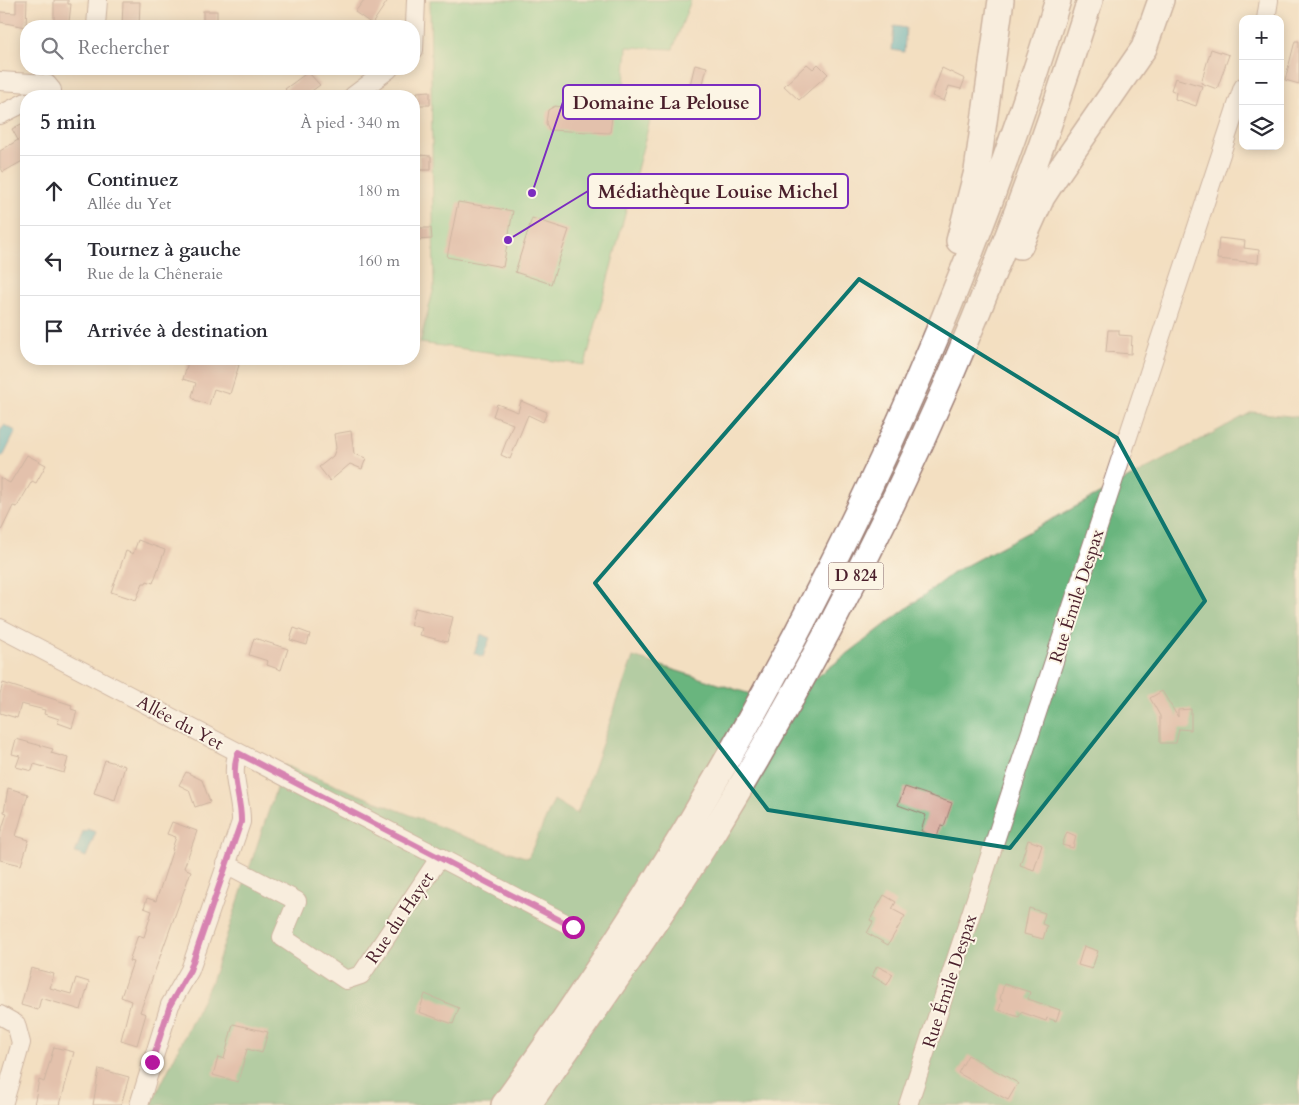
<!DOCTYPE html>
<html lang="fr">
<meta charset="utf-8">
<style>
body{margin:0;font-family:Cardo,serif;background:#f7f7f7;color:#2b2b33}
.controls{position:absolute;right:15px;top:15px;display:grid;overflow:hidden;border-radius:10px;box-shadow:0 2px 12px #0003}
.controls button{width:45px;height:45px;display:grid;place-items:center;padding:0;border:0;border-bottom:1px solid #e1e1e2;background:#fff;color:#2b2b33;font:25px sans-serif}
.stop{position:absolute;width:15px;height:15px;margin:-11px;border:4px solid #b5179e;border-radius:50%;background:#fff}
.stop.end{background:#b5179e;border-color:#fff;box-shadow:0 1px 5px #0008}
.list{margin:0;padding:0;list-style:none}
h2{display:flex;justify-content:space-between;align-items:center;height:65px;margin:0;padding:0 20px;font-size:21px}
h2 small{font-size:16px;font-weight:400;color:#7c7c81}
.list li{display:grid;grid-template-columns:32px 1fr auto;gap:15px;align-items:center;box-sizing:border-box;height:70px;padding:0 20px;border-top:1px solid #e1e1e2}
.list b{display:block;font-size:19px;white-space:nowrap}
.list p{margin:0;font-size:16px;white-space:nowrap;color:#7c7c81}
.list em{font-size:16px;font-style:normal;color:#7c7c81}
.icon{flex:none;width:28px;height:28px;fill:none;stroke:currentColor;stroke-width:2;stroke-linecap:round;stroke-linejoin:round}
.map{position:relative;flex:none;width:1299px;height:1105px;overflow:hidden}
.search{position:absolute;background:#fff;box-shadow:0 2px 12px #0003;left:20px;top:20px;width:400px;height:55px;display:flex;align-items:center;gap:12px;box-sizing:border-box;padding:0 18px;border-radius:20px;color:#7c7c81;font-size:19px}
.panel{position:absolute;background:#fff;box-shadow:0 2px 12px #0003;left:20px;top:90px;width:400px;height:275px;border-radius:20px}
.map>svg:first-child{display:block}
</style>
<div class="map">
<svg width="1299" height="1105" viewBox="0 0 1299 1105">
<rect width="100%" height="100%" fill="#fcf5e5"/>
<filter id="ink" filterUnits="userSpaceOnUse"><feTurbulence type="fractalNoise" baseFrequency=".02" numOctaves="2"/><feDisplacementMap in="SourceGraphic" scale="10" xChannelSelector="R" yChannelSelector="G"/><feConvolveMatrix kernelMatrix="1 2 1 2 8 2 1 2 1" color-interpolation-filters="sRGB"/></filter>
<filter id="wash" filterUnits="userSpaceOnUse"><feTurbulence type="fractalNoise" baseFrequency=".0096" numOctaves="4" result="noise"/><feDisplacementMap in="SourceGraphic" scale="20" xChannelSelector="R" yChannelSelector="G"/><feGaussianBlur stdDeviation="1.12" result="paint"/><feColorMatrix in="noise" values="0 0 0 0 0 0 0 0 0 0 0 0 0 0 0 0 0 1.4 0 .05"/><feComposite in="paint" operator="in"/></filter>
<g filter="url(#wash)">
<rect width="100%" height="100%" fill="#f3dfc1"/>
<polygon fill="#82d394" stroke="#667960" points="430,0 691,0 673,49 627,47 623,98 656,98 585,365 420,343 434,287"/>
<polygon fill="#69b57e" stroke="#5a6a54" points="1252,412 1299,417 1299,1105 151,1105 211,982 284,765 466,837 528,858 554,800 577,814 633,657 782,704 954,572"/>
<g fill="#44b1c1" stroke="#476876">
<polygon points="894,26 906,28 904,52 892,50"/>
<polygon points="4,425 16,431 3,457 0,456 0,431"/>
<polygon points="481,634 490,638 483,657 474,653"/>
<polygon points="87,829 96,832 86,857 75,853 83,831 86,832"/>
</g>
<g id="blocks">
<g fill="#d09d92">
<polygon points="16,0 27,0 26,27 0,22 0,12 16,13"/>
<polygon points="54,0 68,0 68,4 71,4 69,22 54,21"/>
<polygon points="364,0 388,0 372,24 355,12"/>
<polygon points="123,2 140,2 139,26 122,26"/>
<rect x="203" y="11" width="14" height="15"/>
<polygon points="1295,41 1299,41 1299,84 1285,80"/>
<polygon points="1211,49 1229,55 1217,89 1201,83"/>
<polygon points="695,64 707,67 698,105 686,102"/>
<polygon points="807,64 813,69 818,64 828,74 799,100 784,86"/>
<polygon points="942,68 965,79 961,89 949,86 944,101 932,96"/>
<polygon points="308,72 320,85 305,96 291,96 285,89"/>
<polygon points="1175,78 1202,86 1196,106 1175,99 1176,92 1171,90"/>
<polygon points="430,91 430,105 417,105 417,92"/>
<polygon points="555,106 577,109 576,113 612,117 610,133 549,130 546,123 548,110"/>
<polygon points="23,123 26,130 26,159 3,172 0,166 0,151 18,140 12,129"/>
<polygon points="419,155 431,156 431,170 420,170"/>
<polygon points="458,202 513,211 503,267 447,257"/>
<polygon points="532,218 569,230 551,284 515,272"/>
<polygon points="419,228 431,228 432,239 418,240"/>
<polygon points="1219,238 1245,241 1244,248 1259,250 1258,263 1217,259"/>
<polygon points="1108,330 1119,330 1119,335 1132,336 1131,354 1106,352"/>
<polygon points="189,359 219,359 239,365 230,394 214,389 209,405 195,400 192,396 196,383 183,379"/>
<polygon points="521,401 547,412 543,422 528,415 510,459 501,455 513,424 493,416 497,404 518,412"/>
<polygon points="351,431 354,454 366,458 362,469 350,464 330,481 319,467 333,456 336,448 334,434"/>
<polygon points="27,455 46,465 36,483 32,481 17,507 13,506 0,533 0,478 10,483"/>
<polygon points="138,540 165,550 153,583 147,581 146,583 143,583 136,600 111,592 126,551 133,554"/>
<polygon points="415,608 453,617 447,642 420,635 422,628 410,625"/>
<polygon points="294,628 310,634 307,645 290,640"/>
<polygon points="254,638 288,649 281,670 267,665 268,661 249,655"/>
<polygon points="3,683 72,705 71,709 77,711 72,728 58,723 59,719 44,714 45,710 21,704 17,718 0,713 0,694"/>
<polygon points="1162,691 1178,717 1178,710 1191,709 1191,730 1179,729 1176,743 1160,743 1160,716 1150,698"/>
<polygon points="16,739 53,749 51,753 68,758 64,773 34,764 32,771 16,767 20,756 12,754"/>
<polygon points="105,760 125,766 115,800 94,793"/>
<polygon points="186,772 202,780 210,802 195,807 189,790 179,785"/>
<polygon points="905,787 952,803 944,826 941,825 937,837 921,831 926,815 898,805"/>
<polygon points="8,788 28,794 16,836 29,840 21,865 0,860 0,835 7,813 4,812"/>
<polygon points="172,822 197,831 184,868 191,871 140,1012 146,1014 137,1045 121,1040 131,1001 121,997 133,962 129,961 138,935 144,937 152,911 144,908 147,898 156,901 173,849 172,849 176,837 167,834"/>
<polygon points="1067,832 1076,836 1073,848 1062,845"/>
<polygon points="1028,840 1042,845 1034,870 1020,865"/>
<polygon points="884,895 896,902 892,909 905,916 888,945 867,933 873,922 870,920"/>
<polygon points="1029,908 1045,913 1042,924 1047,926 1043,939 1024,934"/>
<polygon points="1084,946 1098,951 1092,969 1078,965"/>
<polygon points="877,966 893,974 887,985 872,976"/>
<polygon points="31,968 54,974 50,988 71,994 76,978 89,982 81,1010 41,998 38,1010 21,1005"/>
<polygon points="1004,984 1030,992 1028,999 1060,1010 1056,1021 1047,1018 1046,1021 1021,1012 1019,1017 999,1010 1002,1000 1000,999"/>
<polygon points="425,994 459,1008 453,1024 419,1012"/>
<polygon points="233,1024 268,1032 262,1053 247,1049 238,1082 213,1075 218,1057 224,1059"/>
<polygon points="54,1047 74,1052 60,1105 34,1105 39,1080 44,1082"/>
<polygon points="968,1055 1018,1083 1008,1100 958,1073"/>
<polygon points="99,1069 129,1077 121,1105 93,1105"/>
</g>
</g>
</g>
<g filter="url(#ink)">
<use href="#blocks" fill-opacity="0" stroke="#9e7f76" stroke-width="1"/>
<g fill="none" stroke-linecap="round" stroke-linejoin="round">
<defs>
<g id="minor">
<polyline points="1266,19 1269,0"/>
<polyline points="96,26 98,0"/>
<polyline points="414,50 416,0"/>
<polyline points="0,81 47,84 52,90 38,96"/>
<polyline points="353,96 389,69"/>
<polyline points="0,115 26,102"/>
<polyline points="0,628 573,927"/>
<polyline points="226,864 297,901 282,937 346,980 361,975 440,857"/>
<polyline points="0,1015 16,1024 21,1043 3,1105"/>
<path d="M139,1105L170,1005L190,970L241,822C242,799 229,775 238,753"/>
<polyline points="908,1105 1243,87"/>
</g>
<g id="highway">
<polyline points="959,241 977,171 1001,0"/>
<polyline points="1020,246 1042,197 1055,177 1144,48 1161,0"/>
<path d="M504,1105C746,770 937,396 1058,0"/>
<path d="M528,1105C595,1010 663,914 724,814C879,559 1001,285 1090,0"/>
</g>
</defs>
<use href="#minor" stroke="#9e7f76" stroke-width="20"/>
<use href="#highway" stroke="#9e7f76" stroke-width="28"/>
<use href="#minor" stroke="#fff" stroke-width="18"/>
<use href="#highway" stroke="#fff" stroke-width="25"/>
</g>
</g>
<g fill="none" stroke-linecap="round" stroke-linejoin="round" filter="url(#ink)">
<path stroke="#b5179e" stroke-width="6" d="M152,1062L170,1005L190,970L241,822C242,799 229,775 238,753L573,927"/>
</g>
<path d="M0 0H1299V1105H0ZM859,279L1117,438L1205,601L1010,848L768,810L595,583Z" fill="#f3dfc1" fill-opacity=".55" fill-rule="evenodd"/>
<path fill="none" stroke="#0f766e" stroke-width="4" stroke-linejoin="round" d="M859,279L1117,438L1205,601L1010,848L768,810L595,583Z"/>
<g text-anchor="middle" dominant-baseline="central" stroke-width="4" stroke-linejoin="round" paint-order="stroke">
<rect fill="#fcf5e5" stroke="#7f5f63" stroke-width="1" x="828.5" y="562.5" width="55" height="27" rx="4"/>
<g font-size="16" font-weight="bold" fill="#4a1f2b">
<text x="856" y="576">D 824</text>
</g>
<g font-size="18" fill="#4a1f2b" stroke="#fcf5e5">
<text transform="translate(1077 596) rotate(-72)">Rue Émile Despax</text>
<text transform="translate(180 723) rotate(28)">Allée du Yet</text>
<text transform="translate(400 918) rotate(-56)">Rue du Hayet</text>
<text transform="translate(950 981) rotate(-72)">Rue Émile Despax</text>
</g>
</g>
<path fill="none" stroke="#7b2cbf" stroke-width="2" d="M532 193L563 102M508 240L588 191"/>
<g fill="#7b2cbf" stroke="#fcf5e5" stroke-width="2">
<circle cx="532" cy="193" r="5"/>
<circle cx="508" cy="240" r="5"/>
</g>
<g fill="#fcf5e5" stroke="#7b2cbf" stroke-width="2">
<rect x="563" y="85" width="197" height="34" rx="5"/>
<rect x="588" y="174" width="260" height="34" rx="5"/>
</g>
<g font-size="19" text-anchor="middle" font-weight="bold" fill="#4a1f2b">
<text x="661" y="109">Domaine La Pelouse</text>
<text x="718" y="198">Médiathèque Louise Michel</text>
</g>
</svg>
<div class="controls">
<button>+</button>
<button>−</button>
<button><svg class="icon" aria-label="layers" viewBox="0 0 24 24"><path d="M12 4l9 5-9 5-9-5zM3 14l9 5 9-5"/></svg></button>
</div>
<div class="stop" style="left:573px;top:927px"></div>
<div class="stop end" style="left:152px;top:1062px"></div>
<div class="search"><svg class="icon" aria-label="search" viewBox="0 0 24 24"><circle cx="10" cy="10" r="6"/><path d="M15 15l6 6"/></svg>Rechercher</div>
<section class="panel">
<h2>5 min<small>À pied · 340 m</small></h2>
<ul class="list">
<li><svg class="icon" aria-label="ahead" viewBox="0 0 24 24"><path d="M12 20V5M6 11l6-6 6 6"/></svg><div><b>Continuez</b><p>Allée du Yet</p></div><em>180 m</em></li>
<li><svg class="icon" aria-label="left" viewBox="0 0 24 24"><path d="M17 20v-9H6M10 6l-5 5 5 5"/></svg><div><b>Tournez à gauche</b><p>Rue de la Chêneraie</p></div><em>160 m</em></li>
<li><svg class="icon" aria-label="arrive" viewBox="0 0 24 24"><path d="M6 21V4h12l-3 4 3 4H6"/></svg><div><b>Arrivée à destination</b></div></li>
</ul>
</section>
</div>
